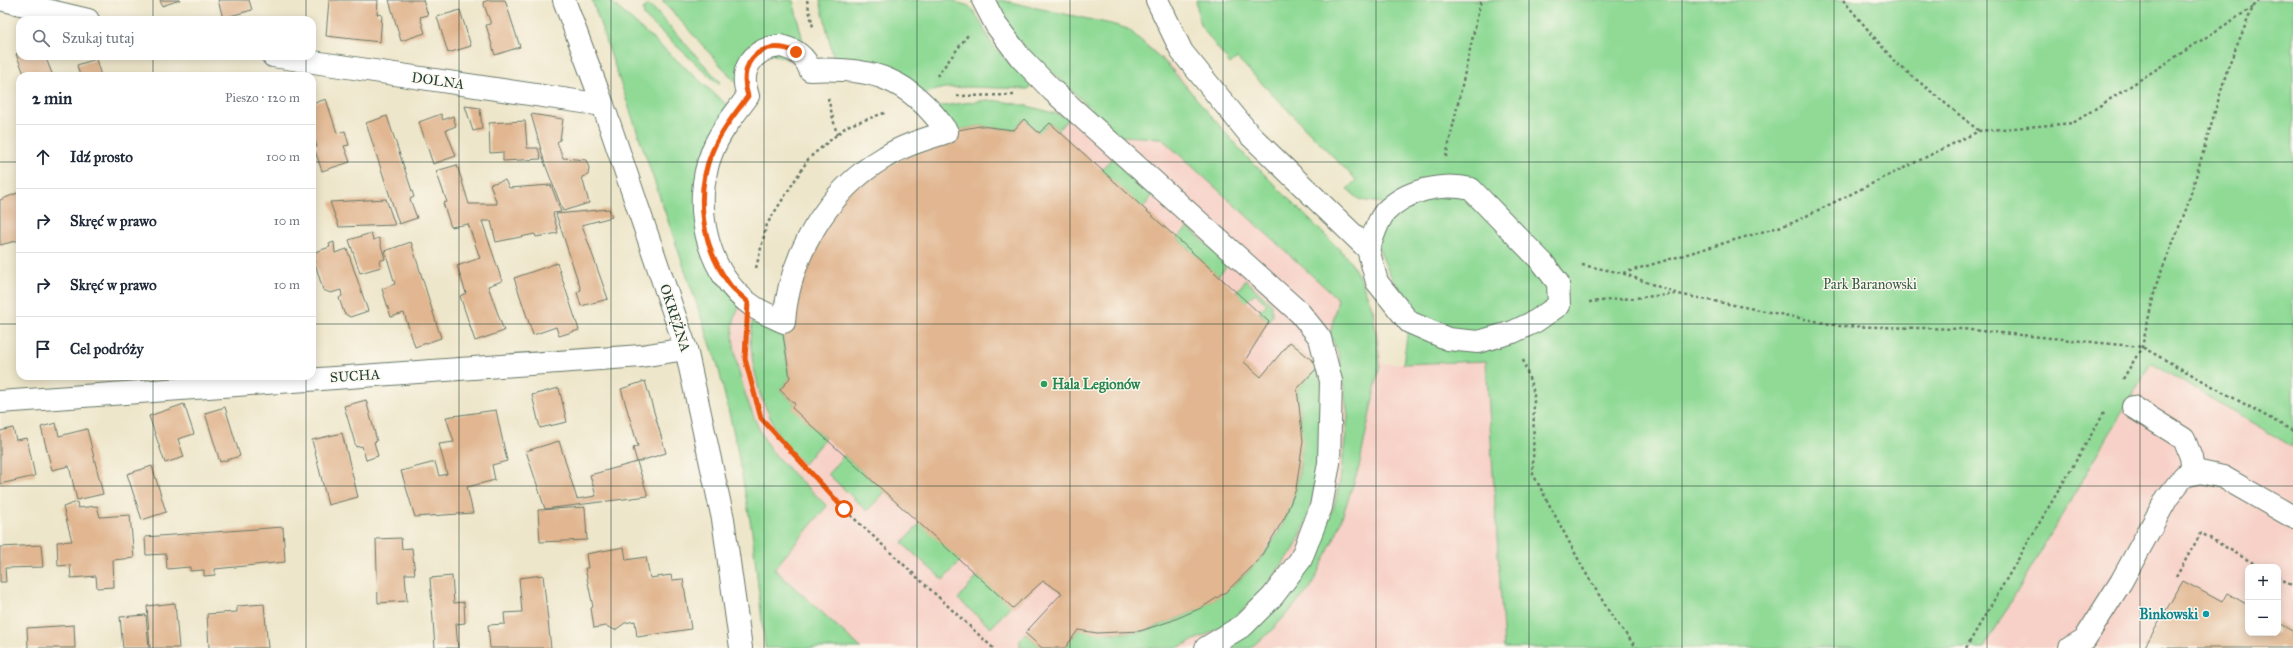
<!DOCTYPE html>
<html lang="pl">
<meta charset="utf-8">
<style>
body{margin:0;font-family:"IM FELL Great Primer",serif;background:#f6f6f7;color:#1f2937}
.controls{position:absolute;right:12px;bottom:12px;display:grid;overflow:hidden;border-radius:8px;box-shadow:0 2px 10px #0003}
.controls button{width:36px;height:36px;display:grid;place-items:center;padding:0;border:0;border-bottom:1px solid #e0e1e3;background:#fff;color:#1f2937;font:20px sans-serif}
.stop{position:absolute;width:12px;height:12px;margin:-9px;border:3px solid #ea580c;border-radius:50%;background:#fff}
.stop.end{background:#ea580c;border-color:#fff;box-shadow:0 1px 4px #0008}
.list{margin:0;padding:0;list-style:none}
h2{display:flex;justify-content:space-between;align-items:center;height:52px;margin:0;padding:0 16px;font-size:17px}
h2 small{font-size:13px;font-weight:400;color:#747a83}
.list li{display:grid;grid-template-columns:26px 1fr auto;gap:12px;align-items:center;box-sizing:border-box;height:64px;padding:0 16px;border-top:1px solid #e0e1e3}
.list b{display:block;font-size:15px;white-space:nowrap}
.list em{font-size:13px;font-style:normal;color:#747a83}
.icon{flex:none;width:22px;height:22px;fill:none;stroke:currentColor;stroke-width:2;stroke-linecap:round;stroke-linejoin:round}
.map{position:relative;flex:none;width:2293px;height:648px;overflow:hidden}
.search{position:absolute;background:#fff;box-shadow:0 2px 10px #0003;left:16px;top:16px;width:300px;height:44px;display:flex;align-items:center;gap:10px;box-sizing:border-box;padding:0 14px;border-radius:12px;color:#747a83;font-size:15px}
.panel{position:absolute;background:#fff;box-shadow:0 2px 10px #0003;left:16px;top:72px;width:300px;height:308px;border-radius:12px}
.map>svg:first-child{display:block}
</style>
<div class="map">
<svg width="2293" height="648" viewBox="0 0 2293 648">
<rect width="100%" height="100%" fill="#fbf7ec"/>
<filter id="ink" filterUnits="userSpaceOnUse"><feTurbulence type="fractalNoise" baseFrequency=".025" numOctaves="2"/><feDisplacementMap in="SourceGraphic" scale="8" xChannelSelector="R" yChannelSelector="G"/><feConvolveMatrix kernelMatrix="1 2 1 2 8 2 1 2 1" color-interpolation-filters="sRGB"/></filter>
<filter id="wash" filterUnits="userSpaceOnUse"><feTurbulence type="fractalNoise" baseFrequency=".012" numOctaves="4" result="noise"/><feDisplacementMap in="SourceGraphic" scale="16" xChannelSelector="R" yChannelSelector="G"/><feGaussianBlur stdDeviation="0.9" result="paint"/><feColorMatrix in="noise" values="0 0 0 0 0 0 0 0 0 0 0 0 0 0 0 0 0 1.4 0 .05"/><feComposite in="paint" operator="in"/></filter>
<g filter="url(#wash)">
<rect width="100%" height="100%" fill="#eee6ca"/>
<g fill="#f7d1c7" fill-rule="evenodd">
<polygon points="1000,0 1142,40 1178,72 1223,136 1352,262 1376,312 1382,364 1486,361 1504,648 765,648 752,531 736,443 718,366 694,293 743,297 784,322 947,132 1024,119 1050,123 1069,118 1095,143 1112,129 997,3"/>
<path d="M2151,363L2293,447V648H1984ZM2248,567H2278V633H2248Z"/>
</g>
<g fill="#90da96" stroke="#588c65">
<path d="M592,0H609L736,113L721,133L703,218L743,297C740,304 736,313 734,320C728,353 752,423 771,450C787,470 809,488 827,506L774,569L861,648H765L752,531L736,443L718,366Z"/>
<polygon points="662,0 793,0 810,70 808,64 759,51 748,96"/>
<polygon points="820,0 950,0 969,6 974,11 994,47 1031,85 1028,89 970,87 944,88 922,94 836,69"/>
<polygon points="1000,0 1111,24 1128,29 1167,64 1243,153 1348,258 1361,280 1373,310 1380,364 1359,467 1337,532 1310,589 1270,632 1250,648 1226,648 1313,554 1334,506 1340,481 1348,416 1339,356 1330,334 1338,299 1161,138 1120,136 1017,39 997,7 997,1"/>
<polygon points="1196,0 2293,0 2293,447 2151,363 1984,648 1504,648 1486,361 1403,364 1409,322 1403,294 1389,273 1379,249 1382,203 1360,200 1347,189 1356,180 1237,58 1230,64 1200,25"/>
<polygon points="648,5 651,6 720,82 718,84 644,16 643,9"/>
<path d="M987,100C1016,102 1041,109 1069,118L1058,130L1050,123L1039,133L1024,119L1014,130L980,126L947,132L927,108Z"/>
<polygon points="1112,158 1153,195 1143,208 1101,170"/>
<polygon points="1188,227 1229,264 1218,276 1177,238"/>
<polygon points="1246,280 1272,305 1272,316 1268,321 1259,312 1267,304 1255,293 1246,302 1236,292"/>
<polygon points="754,308 784,322 783,335 790,378 780,390 795,404 793,408 825,438 804,464 781,442 760,394 753,363 750,339"/>
<path d="M1319,366L1322,389L1318,480L1306,523L1294,549L1260,594L1232,620L1210,633L1177,648H1065L1078,630C1098,633 1119,634 1139,632C1147,631 1156,626 1165,623C1225,604 1281,552 1296,488C1304,454 1302,423 1297,389Z"/>
<polygon points="844,455 885,492 867,511 828,474"/>
<polygon points="920,523 961,560 943,580 902,543"/>
<polygon points="978,576 1011,605 991,628 958,599"/>
<polygon points="1025,633 1042,648 1020,648 1020,640"/>
</g>
<g id="blocks">
<g fill="#e1b690">
<polygon points="160,0 180,0 162,6"/>
<polygon points="218,0 249,0 252,10 223,18"/>
<polygon points="329,0 378,0 377,14 382,15 380,42 326,36"/>
<polygon points="389,0 423,0 428,15 420,17 425,33 401,41"/>
<polygon points="489,0 505,0 520,47 495,55 486,25 491,24 483,2"/>
<polygon points="460,10 471,46 448,53 437,17"/>
<polygon points="20,53 20,56 45,56 53,76 25,76 16,54"/>
<polygon points="96,59 101,76 80,76 77,65"/>
<polygon points="326,99 337,133 345,131 349,145 344,146 350,162 322,171 314,148 317,147 312,130 312,104"/>
<polygon points="465,106 480,108 482,129 473,131"/>
<polygon points="441,114 443,120 453,116 456,126 446,130 456,156 433,164 419,122"/>
<polygon points="531,114 563,119 560,140 557,142 563,158 586,160 589,168 588,175 582,177 589,203 563,211 545,164"/>
<polygon points="387,116 414,197 410,199 417,218 399,224 366,123"/>
<polygon points="1024,119 1039,133 1050,123 1268,321 1269,322 1244,362 1261,377 1290,342 1319,366 1297,389 1303,441 1296,489 1285,517 1258,561 1226,592 1201,608 1171,621 1140,631 1097,633 1078,630 1065,648 1042,648 1025,633 1062,593 1043,581 1013,608 792,408 795,404 780,390 790,378 783,335 786,305 836,197 947,132 980,126 1014,130"/>
<polygon points="525,121 527,148 538,148 541,159 503,161 503,152 490,153 489,123"/>
<polygon points="457,165 469,204 497,204 490,184 505,180 509,188 551,185 561,212 553,213 558,233 536,237 535,234 496,242 491,221 482,221 502,281 488,286 504,331 475,341 460,296 466,293 457,266 480,258 468,224 451,227 443,203 447,202 436,171"/>
<polygon points="20,192 20,240 0,245 0,200"/>
<polygon points="386,199 395,225 339,227 330,202"/>
<polygon points="609,209 612,217 582,225 608,299 581,306 577,292 581,290 556,214"/>
<polygon points="371,233 373,240 379,238 385,259 379,261 381,267 360,273 349,240"/>
<polygon points="334,242 335,253 347,249 368,311 350,317 344,313 339,298 342,296 341,290 331,293 323,290 312,253 330,247 329,244"/>
<polygon points="411,242 441,338 415,347 404,313 391,317 382,289 395,284 385,251"/>
<polygon points="557,263 579,330 559,336 556,327 533,335 514,278"/>
<polygon points="645,381 666,453 637,462 633,448 638,446 621,389"/>
<polygon points="559,388 567,422 540,428 532,395"/>
<polygon points="366,400 377,441 374,442 378,456 366,460 362,446 356,447 344,406"/>
<polygon points="184,404 194,434 178,439 184,457 165,463 149,416"/>
<polygon points="225,407 240,456 220,462 205,413"/>
<polygon points="496,410 507,461 492,465 495,480 467,487 473,513 415,517 401,471 435,462 439,476 447,474 439,444 454,442 446,417"/>
<polygon points="56,423 59,436 87,429 103,494 77,500 69,466 52,470 41,427"/>
<polygon points="13,428 16,440 27,438 35,476 0,484 0,431"/>
<polygon points="342,433 358,497 328,505 312,440"/>
<polygon points="559,441 577,499 596,496 590,475 637,462 648,496 545,509 526,451"/>
<polygon points="152,466 166,512 142,520 127,474"/>
<polygon points="77,502 78,508 97,506 100,517 130,515 134,558 113,560 114,587 97,588 96,576 71,578 70,565 58,566 57,542 72,541 63,507"/>
<polygon points="585,507 587,540 540,542 538,510"/>
<polygon points="283,527 285,562 215,569 215,575 204,576 204,570 190,571 190,567 167,569 166,554 146,555 145,537"/>
<polygon points="401,538 402,549 412,548 415,574 405,574 407,601 378,603 376,539"/>
<polygon points="41,545 43,567 5,568 6,582 0,582 0,547"/>
<polygon points="624,547 626,560 646,557 650,578 671,575 672,580 683,579 691,629 637,637 635,621 625,623 615,630 606,626 594,628 591,608 593,607 585,568 588,568 586,554"/>
<polygon points="543,575 551,648 490,648 488,625 505,624 504,613 522,612 519,578"/>
<polygon points="452,576 454,603 464,602 465,623 456,624 458,648 435,648 430,578"/>
<polygon points="2183,581 2222,602 2227,593 2248,605 2248,633 2278,633 2278,622 2293,631 2293,648 2144,648"/>
<polygon points="175,603 179,648 150,648 147,606"/>
<polygon points="264,604 268,648 209,648 207,614 237,612 237,606"/>
<polygon points="146,615 149,648 123,648 120,617"/>
<polygon points="74,625 75,648 28,648 27,628"/>
</g>
</g>
</g>
<g filter="url(#ink)">
<use href="#blocks" fill-opacity="0" stroke="#677868" stroke-width="1"/>
<g fill="none" stroke-linecap="round" stroke-linejoin="round">
<defs>
<g id="minor">
<polyline points="4,0 88,20"/>
<polyline points="564,0 603,105 686,349 723,519 741,648"/>
<polyline points="983,0 996,25 1020,57 1052,90 1300,313 1320,338 1331,381 1329,463 1321,507 1301,559 1273,596 1244,625 1206,648"/>
<path d="M1157,0L1182,52L1250,135L1368,249L1377,282L1409,322L1448,339L1478,342L1513,332L1536,321L1559,305L1558,283L1543,263L1471,189C1442,182 1406,190 1385,212C1377,221 1373,238 1368,249"/>
<path d="M780,46C794,49 805,55 810,70C872,67 910,78 947,132C925,139 904,145 885,157C827,191 789,256 784,322C774,317 763,313 754,307C706,275 691,204 712,152C720,131 735,114 748,96C738,69 753,49 780,46Z"/>
<polyline points="273,56 603,105"/>
<polyline points="0,402 641,356 686,349"/>
<polyline points="2133,407 2184,439 2191,457 2193,473"/>
<polyline points="2070,648 2085,639 2121,582 2167,498 2184,476 2200,472 2223,477 2293,517"/>
</g>
</defs>
<use href="#minor" stroke="#677868" stroke-width="24"/>
<g stroke="#677868" stroke-width="2.5" stroke-dasharray="3 3" stroke-linecap="butt">
<polyline points="807,0 813,27"/>
<polyline points="1843,0 1895,62 1979,131"/>
<polyline points="937,76 968,35"/>
<polyline points="957,96 1014,95"/>
<polyline points="828,98 837,135"/>
<polyline points="1446,157 1481,0"/>
<polyline points="1582,265 1622,273 1678,294 1840,326 1961,329 2142,347 2293,431"/>
<polyline points="756,268 767,224 809,158 847,126 887,112"/>
<polyline points="1623,273 1792,223 1979,131 2073,123 2253,7"/>
<polyline points="1589,302 1677,294"/>
<polyline points="746,336 745,359 761,418 844,509 993,648"/>
<polyline points="1523,360 1534,393 1533,474 1584,570 1613,618 1637,648"/>
<polyline points="2123,379 2142,347 2156,285 2187,207 2228,67 2253,7 2260,0"/>
<polyline points="2176,577 2201,533 2260,567"/>
<polyline points="2278,577 2293,586"/>
<polyline points="1966,648 2104,413"/>
</g>
<use href="#minor" stroke="#fff" stroke-width="22"/>
</g>
</g>
<g fill="none" stroke-linecap="round" stroke-linejoin="round" filter="url(#ink)">
<path stroke="#ea580c" stroke-width="5" d="M796,52C763,37 736,61 748,96C735,114 720,132 712,152C694,195 702,248 730,285C735,291 742,296 748,302L745,359L761,418L844,509"/>
</g>
<path fill="none" stroke="#1f3d34" stroke-width="1" stroke-opacity="0.55" d="M153,0V20M306,0V20M459,0V648M611,0V648M764,0V648M917,0V648M1070,0V648M1223,0V648M1376,0V648M1529,0V648M1682,0V648M1834,0V648M1987,0V648M2140,0V648M153,56V76M306,56V76M0,162H20M312,162H2293M0,324H20M312,324H2293M153,376V648M306,376V648M0,486H2293"/>
<circle fill="#2e9e5b" stroke="#fbf7ec" stroke-width="1.5" cx="1044" cy="384" r="4"/>
<circle fill="#0f9aa8" stroke="#fbf7ec" stroke-width="1.5" cx="2206" cy="614" r="4"/>
<g text-anchor="middle" dominant-baseline="central" stroke-width="3" stroke-linejoin="round" paint-order="stroke">
<g font-size="14" fill="#1f3d34" stroke="#fbf7ec">
<text transform="translate(438 81) rotate(8)">DOLNA</text>
<text transform="translate(675 318) rotate(72)">OKRĘŻNA</text>
<text transform="translate(355 376) rotate(-4)">SUCHA</text>
</g>
<g font-size="14" fill="#365c48" stroke="#fbf7ec">
<text x="1870" y="284">Park Baranowski</text>
</g>
<g font-size="14" font-weight="bold" fill="#27864d" stroke="#fbf7ec" text-anchor="start">
<text x="1052" y="384">Hala Legionów</text>
</g>
<g font-size="14" font-weight="bold" fill="#0d838f" stroke="#fbf7ec" text-anchor="end">
<text x="2198" y="614">Binkowski</text>
</g>
</g>
</svg>
<div class="controls">
<button>+</button>
<button>−</button>
</div>
<div class="stop" style="left:844px;top:509px"></div>
<div class="stop end" style="left:796px;top:52px"></div>
<div class="search"><svg class="icon" aria-label="search" viewBox="0 0 24 24"><circle cx="10" cy="10" r="6"/><path d="M15 15l6 6"/></svg>Szukaj tutaj</div>
<section class="panel">
<h2>2 min<small>Pieszo · 120 m</small></h2>
<ul class="list">
<li><svg class="icon" aria-label="ahead" viewBox="0 0 24 24"><path d="M12 20V5M6 11l6-6 6 6"/></svg><div><b>Idź prosto</b></div><em>100 m</em></li>
<li><svg class="icon" aria-label="right" viewBox="0 0 24 24"><path d="M7 20v-9h11M14 6l5 5-5 5"/></svg><div><b>Skręć w prawo</b></div><em>10 m</em></li>
<li><svg class="icon" aria-label="right" viewBox="0 0 24 24"><path d="M7 20v-9h11M14 6l5 5-5 5"/></svg><div><b>Skręć w prawo</b></div><em>10 m</em></li>
<li><svg class="icon" aria-label="arrive" viewBox="0 0 24 24"><path d="M6 21V4h12l-3 4 3 4H6"/></svg><div><b>Cel podróży</b></div></li>
</ul>
</section>
</div>
